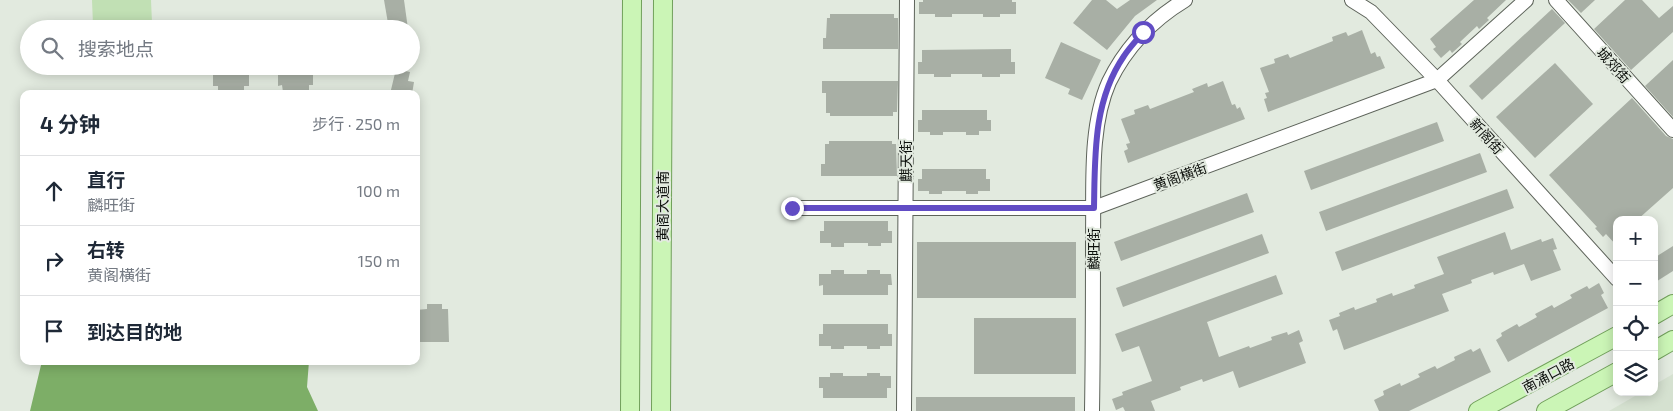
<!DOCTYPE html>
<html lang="zh">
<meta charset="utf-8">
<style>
body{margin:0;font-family:"Exo 2","Noto Sans SC",sans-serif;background:#f2f2f3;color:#1f2937}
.controls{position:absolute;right:15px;bottom:15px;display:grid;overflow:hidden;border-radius:10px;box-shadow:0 2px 12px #0003}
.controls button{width:45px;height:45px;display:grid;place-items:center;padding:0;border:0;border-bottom:1px solid #e0e1e3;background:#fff;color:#1f2937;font:25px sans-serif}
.stop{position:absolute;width:15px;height:15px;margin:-11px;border:4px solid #614cc4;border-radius:50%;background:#fff}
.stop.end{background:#614cc4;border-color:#fff;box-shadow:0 1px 5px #0008}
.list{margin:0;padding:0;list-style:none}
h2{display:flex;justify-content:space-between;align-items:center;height:65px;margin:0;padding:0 20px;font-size:21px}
h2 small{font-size:16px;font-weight:400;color:#747a83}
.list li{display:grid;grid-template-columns:32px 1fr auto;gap:15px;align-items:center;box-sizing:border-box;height:70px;padding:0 20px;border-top:1px solid #e0e1e3}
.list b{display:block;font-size:19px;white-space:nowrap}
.list p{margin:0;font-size:16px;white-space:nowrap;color:#747a83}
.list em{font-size:16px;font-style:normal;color:#747a83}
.icon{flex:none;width:28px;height:28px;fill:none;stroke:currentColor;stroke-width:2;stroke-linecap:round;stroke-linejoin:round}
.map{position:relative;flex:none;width:1673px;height:411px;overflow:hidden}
.search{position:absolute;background:#fff;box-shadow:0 2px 12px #0003;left:20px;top:20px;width:400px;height:55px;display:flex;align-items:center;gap:12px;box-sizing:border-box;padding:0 18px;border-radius:28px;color:#747a83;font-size:19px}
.panel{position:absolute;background:#fff;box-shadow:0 2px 12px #0003;left:20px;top:90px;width:400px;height:275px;border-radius:10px}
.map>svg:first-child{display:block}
</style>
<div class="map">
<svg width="1673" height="411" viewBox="0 0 1673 411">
<rect width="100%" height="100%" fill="#e2eadf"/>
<polygon fill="#d5e1d0" points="1673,374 1673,411 1609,411 1642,392 1654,392 1654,385"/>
<polygon fill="#c1e0b4" points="92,0 151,0 152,23 93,25"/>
<polygon fill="#7dae67" points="42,361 309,361 307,387 318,411 30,411"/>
<g fill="#a8afa5">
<polygon points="384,0 404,0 408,29 389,29"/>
<polygon points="923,0 1012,0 1012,2 1016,2 1016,14 1000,14 1000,17 983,17 983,14 952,14 952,17 935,17 935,14 919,14 919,2 923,2"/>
<polygon points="1092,0 1106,0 1117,9 1130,0 1157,0 1135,16 1107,50 1073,23"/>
<polygon points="1474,0 1506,0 1487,18 1489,20 1479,29 1477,26 1460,42 1462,44 1452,53 1450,50 1441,58 1433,49 1436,47 1430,39"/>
<polygon points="1568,0 1595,0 1581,13"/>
<polygon points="1625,0 1642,0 1659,18 1673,6 1673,32 1631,70 1594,29"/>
<polygon points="1552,9 1565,23 1482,100 1469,86"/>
<polygon points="830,14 894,14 894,18 898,18 898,49 823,49 823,38 826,38 827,18 830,18"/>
<polygon points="1362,30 1371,54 1375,52 1377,57 1380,56 1385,68 1268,112 1264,99 1267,98 1265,93 1269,92 1260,68 1275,63 1274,59 1288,54 1290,58 1333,41 1332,37 1346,32 1348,36"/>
<polygon points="1061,42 1101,60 1082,100 1068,94 1070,89 1045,78"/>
<polygon points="1011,49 1011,62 1015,62 1015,74 1000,74 1000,77 982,77 982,74 951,74 951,77 934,77 934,74 918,74 918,62 922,62 922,50"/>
<polygon points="1673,60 1673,117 1645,86"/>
<polygon points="1555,63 1593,104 1535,158 1496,117"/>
<polygon points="213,66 249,66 249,86 244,86 244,93 218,93 218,86 213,86"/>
<polygon points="278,66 313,66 313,85 309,85 309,92 283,92 282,85 278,86"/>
<polygon points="396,69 410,72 408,81 414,82 412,94 390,94"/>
<polygon points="822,81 898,81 897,112 893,112 893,116 830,116 830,113 826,113 826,93 822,93"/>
<polygon points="1223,81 1232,105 1235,104 1237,109 1240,107 1245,119 1128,163 1124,151 1128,149 1126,144 1130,143 1121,119 1135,114 1134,110 1148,105 1150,109 1194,92 1192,89 1207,83 1208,87"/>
<polygon points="1632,98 1666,136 1673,139 1673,188 1637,220 1617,220 1617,246 1606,234 1603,237 1595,228 1597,227 1549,175"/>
<polygon points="922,110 987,110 987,120 991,120 991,131 979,131 979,135 966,135 966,132 943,132 943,135 930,135 930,132 918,132 918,120 922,120"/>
<polygon points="1437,122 1444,141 1311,190 1304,171"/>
<polygon points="829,141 892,141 892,144 896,144 897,176 821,176 821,164 825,164 825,144 829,144"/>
<polygon points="1480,153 1487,172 1326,231 1319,212"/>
<polygon points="922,169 986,169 986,179 990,179 990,191 978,191 978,194 966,194 966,191 942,191 942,194 929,194 929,191 918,191 918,179 922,179"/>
<polygon points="1507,189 1514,208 1342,271 1335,252"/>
<polygon points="1247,193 1254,212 1121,261 1114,242"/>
<polygon points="824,221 888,221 888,231 892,231 892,243 881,243 881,246 868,246 868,243 844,243 844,247 831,247 831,243 820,243 820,231 824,231"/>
<polygon points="1505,232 1511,250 1541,239 1542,242 1553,238 1557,249 1553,250 1561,270 1531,281 1524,264 1494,275 1493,272 1471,280 1472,283 1442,294 1449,311 1344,350 1337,329 1333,331 1329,320 1340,316 1339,313 1354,307 1355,310 1377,302 1376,299 1392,293 1393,296 1415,288 1414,285 1444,274 1437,257"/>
<polygon points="1262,234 1269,253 1123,307 1116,288"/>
<rect x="917" y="242" width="159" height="56"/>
<polygon points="1673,246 1673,271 1654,283 1654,258"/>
<polygon points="831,270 844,270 844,274 867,274 867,270 880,270 880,274 891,274 892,285 888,285 888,295 823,295 823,285 819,286 819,274 831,274"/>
<polygon points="1276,275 1283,294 1207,322 1219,357 1249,346 1250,348 1272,340 1271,337 1287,332 1288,335 1299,330 1303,341 1299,343 1306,363 1239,388 1233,371 1203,382 1202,379 1180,387 1181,390 1151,401 1155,411 1125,411 1123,407 1116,410 1112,399 1123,395 1122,392 1152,381 1139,346 1122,352 1115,334"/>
<polygon points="1599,283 1604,293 1601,295 1608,308 1508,362 1496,340 1502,336 1501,333 1517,324 1519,327 1537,317 1535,314 1552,305 1554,308 1572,298 1570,295 1587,286 1589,289"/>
<polygon points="427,304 442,304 442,309 448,309 449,342 416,342 416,310 427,309"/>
<rect x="974" y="318" width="102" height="56"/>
<polygon points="823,324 888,324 888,334 892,334 892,346 880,346 880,349 867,349 867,346 844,346 844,349 831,349 831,346 819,346 819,334 823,334"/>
<polygon points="1480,348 1491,372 1409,411 1379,411 1374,400 1384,395 1383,391 1400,383 1401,386 1420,377 1418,374 1435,366 1437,369 1455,360 1454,357 1471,349 1473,352"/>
<polygon points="830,373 843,373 843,376 867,376 867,373 880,373 880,376 891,376 891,388 887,388 887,398 823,398 823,388 819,388 819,377 830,377"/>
<rect x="916" y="397" width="159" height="14"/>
</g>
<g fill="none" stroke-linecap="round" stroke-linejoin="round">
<defs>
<g id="minor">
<polyline points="1352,0 1371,12 1437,80 1617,279"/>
<polyline points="1556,0 1673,130"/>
<polyline points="792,208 1094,208 1437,80 1526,0"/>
<polyline points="904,411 907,0"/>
<path d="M1092,411C1093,353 1093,295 1093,236C1094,188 1089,127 1109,82C1126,47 1152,20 1185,0"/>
</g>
<g id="major">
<polyline points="1654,315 1673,304"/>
<polyline points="1654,351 1673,340"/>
<polyline points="630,411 632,0"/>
<polyline points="661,411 663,0"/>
<polyline points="1478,411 1617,336"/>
<polyline points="1546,411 1617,372"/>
</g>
</defs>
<use href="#minor" stroke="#5d635a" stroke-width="16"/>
<use href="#major" stroke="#71a05b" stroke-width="20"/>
<use href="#minor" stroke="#fff" stroke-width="14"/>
<use href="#major" stroke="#cbf5b6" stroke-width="18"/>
</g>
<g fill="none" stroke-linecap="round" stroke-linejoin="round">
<path stroke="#614cc4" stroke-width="6" d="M792,208H1094C1095,156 1093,101 1124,56C1129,48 1137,40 1143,32"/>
</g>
<g text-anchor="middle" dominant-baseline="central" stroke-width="4" stroke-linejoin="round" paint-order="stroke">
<g font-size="14" fill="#0c0f0b" stroke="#e2eadf">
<text transform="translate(1614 65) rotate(48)">城郊街</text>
<text transform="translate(1487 136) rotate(48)">新阁街</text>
<text transform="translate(905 161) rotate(-90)">麒天街</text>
<text transform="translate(1180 176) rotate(-20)">黄阁横街</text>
<text transform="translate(662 206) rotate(-90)">黄阁大道南</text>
<text transform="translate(1093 249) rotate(-90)">麟旺街</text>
<text transform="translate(1548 375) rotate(-28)">南涌口路</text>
</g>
</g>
</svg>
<div class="controls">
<button>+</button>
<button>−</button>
<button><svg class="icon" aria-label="locate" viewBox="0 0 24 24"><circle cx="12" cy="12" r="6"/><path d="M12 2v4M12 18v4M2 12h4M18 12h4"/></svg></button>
<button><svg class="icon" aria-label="layers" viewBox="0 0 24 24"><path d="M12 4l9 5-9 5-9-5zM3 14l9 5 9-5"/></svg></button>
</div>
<div class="stop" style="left:1143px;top:32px"></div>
<div class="stop end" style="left:792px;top:208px"></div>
<div class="search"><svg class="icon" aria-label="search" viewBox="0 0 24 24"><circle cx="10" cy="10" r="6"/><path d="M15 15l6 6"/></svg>搜索地点</div>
<section class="panel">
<h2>4 分钟<small>步行 · 250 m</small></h2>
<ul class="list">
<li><svg class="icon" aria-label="ahead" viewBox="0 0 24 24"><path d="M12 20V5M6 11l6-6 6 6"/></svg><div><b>直行</b><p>麟旺街</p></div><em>100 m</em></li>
<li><svg class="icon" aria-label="right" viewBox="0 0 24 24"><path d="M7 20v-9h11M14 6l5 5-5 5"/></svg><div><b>右转</b><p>黄阁横街</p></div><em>150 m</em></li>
<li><svg class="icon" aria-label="arrive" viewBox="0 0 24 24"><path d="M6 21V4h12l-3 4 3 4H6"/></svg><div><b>到达目的地</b></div></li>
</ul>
</section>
</div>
